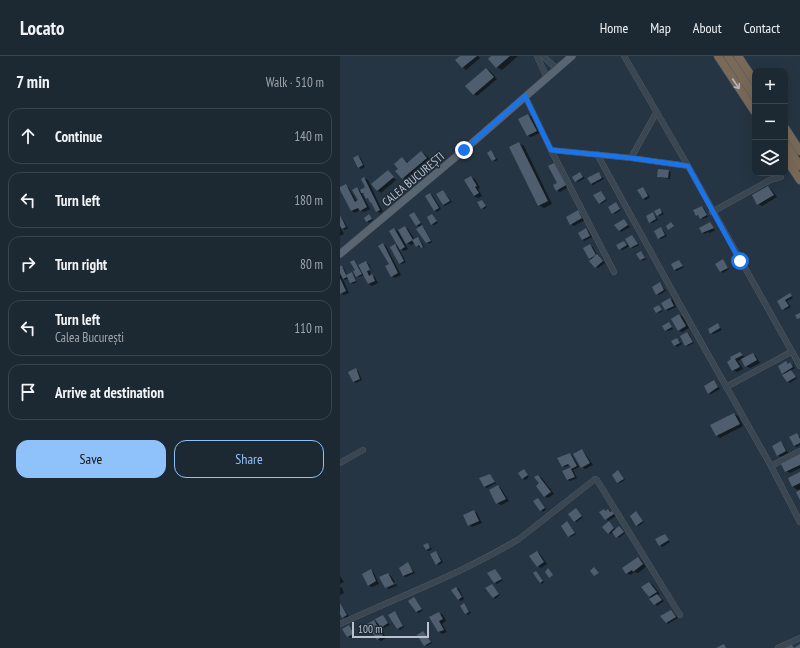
<!DOCTYPE html>
<meta charset="utf-8">
<style>
body{margin:0;font-family:"PT Sans Narrow",sans-serif;background:#25303a;color:#f1f3f6}
.controls{position:absolute;right:12px;top:12px;display:grid;overflow:hidden;border-radius:8px;box-shadow:0 4px 16px #0002}
.controls button{width:36px;height:36px;display:grid;place-items:center;padding:0;border:0;border-bottom:1px solid #3a444d;background:#1c2832;color:#f1f3f6;font:20px sans-serif}
.scale{position:absolute;left:12px;bottom:10px;width:77px;box-sizing:border-box;padding-left:4px;border:2px solid #b8c1cc;border-top:0;font-size:11px;line-height:14px;white-space:nowrap;color:#b8c1cc;-webkit-text-stroke:3px #1f2b38;paint-order:stroke}
.stop{position:absolute;width:12px;height:12px;margin:-9px;border:3px solid #1a73e8;border-radius:50%;background:#fff}
.stop.end{background:#1a73e8;border-color:#fff;box-shadow:0 1px 4px #0008}
.list{margin:0;padding:0;list-style:none}
h2{display:flex;justify-content:space-between;align-items:center;height:52px;margin:0;padding:0 16px;font-size:17px}
h2 small{font-size:13px;font-weight:400;color:#a0a6ac}
.list li{display:grid;grid-template-columns:26px 1fr auto;gap:12px;align-items:center;box-sizing:border-box;height:56px;margin:0 8px 8px;padding:0 8px;border:1px solid #3a444d;border-radius:12px}
.list b{display:block;font-size:15px;white-space:nowrap}
.list p{margin:0;font-size:13px;white-space:nowrap;color:#a0a6ac}
.list em{font-size:13px;font-style:normal;color:#a0a6ac}
.actions{display:flex;gap:8px;padding:12px 16px}
.actions a{flex:1;padding:9px 0;border:1px solid #8fc1fa;border-radius:12px;text-align:center;font-size:14px;color:#8fc1fa}
.actions .main{background:#8fc1fa;color:#111}
.icon{flex:none;width:22px;height:22px;fill:none;stroke:currentColor;stroke-width:2;stroke-linecap:round;stroke-linejoin:round}
.map{position:relative;flex:none;width:460px;height:592px;overflow:hidden}
header{display:flex;align-items:center;gap:24px;box-sizing:border-box;height:56px;padding:0 20px;background:#1c2832;border-bottom:1px solid #3a444d}
header strong{font-size:19px}
nav{display:flex;gap:22px;margin-inline-start:auto;font-size:14px}
main{display:flex}
aside{flex:1;background:#1c2832}
.map>svg:first-child{display:block}
</style>
<header>
<strong>Locato</strong>
<nav><a>Home</a><a>Map</a><a>About</a><a>Contact</a></nav>
</header>
<main>
<aside>
<h2>7 min<small>Walk · 510 m</small></h2>
<ul class="list">
<li><svg class="icon" aria-label="ahead" viewBox="0 0 24 24"><path d="M12 20V5M6 11l6-6 6 6"/></svg><div><b>Continue</b></div><em>140 m</em></li>
<li><svg class="icon" aria-label="left" viewBox="0 0 24 24"><path d="M17 20v-9H6M10 6l-5 5 5 5"/></svg><div><b>Turn left</b></div><em>180 m</em></li>
<li><svg class="icon" aria-label="right" viewBox="0 0 24 24"><path d="M7 20v-9h11M14 6l5 5-5 5"/></svg><div><b>Turn right</b></div><em>80 m</em></li>
<li><svg class="icon" aria-label="left" viewBox="0 0 24 24"><path d="M17 20v-9H6M10 6l-5 5 5 5"/></svg><div><b>Turn left</b><p>Calea București</p></div><em>110 m</em></li>
<li><svg class="icon" aria-label="arrive" viewBox="0 0 24 24"><path d="M6 21V4h12l-3 4 3 4H6"/></svg><div><b>Arrive at destination</b></div></li>
</ul>
<div class="actions"><a class="main">Save</a><a>Share</a></div>
</aside>
<div class="map">
<svg width="460" height="592" viewBox="0 0 460 592">
<rect width="100%" height="100%" fill="#263543"/>
<g fill="#0007">
<polygon points="122,0 138,0 140,2 126,14 117,5"/>
<polygon points="152,0 178,0 162,14 157,11"/>
<polygon points="146,13 150,15 157,23 137,40 134,38"/>
<polygon points="188,59 192,61 200,77 191,81 187,79"/>
<polygon points="179,87 184,90 212,148 204,152 199,149"/>
<polygon points="81,96 86,99 92,105 68,125 63,122 60,113 62,102 69,107"/>
<polygon points="151,96 158,104 155,105 153,104"/>
<polygon points="18,100 20,101 25,111 21,113 19,111"/>
<polygon points="214,108 217,110 229,131 220,136 217,134 218,128"/>
<polygon points="329,115 331,116 330,123 318,121"/>
<polygon points="48,116 56,124 41,137 37,134"/>
<polygon points="240,117 245,122 238,126 236,125"/>
<polygon points="259,117 264,123 253,129 251,128"/>
<polygon points="131,121 135,123 140,132 138,133 142,140 138,142 134,140"/>
<polygon points="24,122 28,124 43,156 40,157 37,155 33,147 21,136 30,153 24,156 20,154 15,157 12,155 0,132 5,130 9,132 17,146 19,145 17,133 21,135 26,132"/>
<polygon points="428,131 431,133 437,141 422,150 418,148 413,139"/>
<polygon points="303,132 310,141 306,144 303,143"/>
<polygon points="103,135 112,146 105,150 103,149"/>
<polygon points="261,136 267,144 261,148 259,147"/>
<polygon points="90,138 92,139 101,153 97,156 94,154"/>
<polygon points="142,145 147,151 144,153 141,152"/>
<polygon points="276,148 281,154 275,158 273,157"/>
<polygon points="362,151 364,152 368,161 363,163 357,159"/>
<polygon points="320,153 324,158 320,160 318,159"/>
<polygon points="238,156 241,158 245,164 234,170 231,168"/>
<polygon points="74,157 76,159 82,168 80,169 84,172 92,186 89,188 87,186 80,171 76,169"/>
<polygon points="313,157 318,164 312,167 310,166"/>
<polygon points="0,159 8,172 5,174 1,172 4,178 0,180"/>
<polygon points="92,159 98,167 94,169 92,168"/>
<polygon points="29,160 33,164 29,167 25,162"/>
<polygon points="284,164 290,171 281,176 279,174"/>
<polygon points="370,167 375,174 370,177 368,176 365,178 363,177 361,172"/>
<polygon points="65,171 68,173 75,184 78,182 80,184 85,192 81,190 79,191 75,187 71,189 67,187"/>
<polygon points="321,172 323,174 327,180 321,183 319,182"/>
<polygon points="54,173 58,175 68,193 64,195 58,191 66,206 62,208 60,207 55,189 60,192"/>
<polygon points="246,173 248,175 252,181 245,185 243,184 239,177"/>
<polygon points="292,180 299,189 293,192 290,190 282,194 280,193 284,186 289,189"/>
<polygon points="43,188 46,190 61,219 55,222 52,220 50,209"/>
<polygon points="250,190 253,191 257,199 265,207 258,212 256,211 252,204 249,202"/>
<polygon points="301,197 306,203 303,205 298,199"/>
<polygon points="14,205 18,210 26,206 29,208 33,216 28,208 26,208 31,217 30,217 31,220 35,221 38,227 32,230 28,228 24,219 19,221 17,220"/>
<polygon points="339,205 344,211 337,215 335,214"/>
<polygon points="383,205 389,213 383,217 376,209"/>
<polygon points="2,211 4,212 7,219 12,217 14,219 17,226 13,228 9,222 5,224 2,221 9,237 4,239 0,237 0,218 2,219 0,212"/>
<polygon points="320,227 326,235 319,239 317,238"/>
<polygon points="450,238 453,242 447,245 451,251 445,254 438,245"/>
<polygon points="330,243 333,244 336,251 328,255 326,253"/>
<polygon points="319,250 323,255 319,257 317,256"/>
<polygon points="339,259 343,261 349,272 342,276 338,274"/>
<polygon points="329,267 333,273 328,275 326,274"/>
<polygon points="378,269 382,274 373,278 371,277"/>
<polygon points="347,277 349,278 354,287 348,290 346,289"/>
<polygon points="337,283 342,288 337,291 335,289"/>
<polygon points="400,297 406,302 413,298 416,300 420,307 410,312 406,310 402,303 398,305 403,313 397,316 393,314 392,304"/>
<polygon points="446,306 449,308 453,309 455,312 451,315 457,322 450,327 448,325 445,319 443,317"/>
<polygon points="15,313 18,315 22,324 16,327 14,325"/>
<polygon points="374,325 380,333 371,338 369,337"/>
<polygon points="394,358 398,360 403,370 380,382 377,380"/>
<polygon points="457,379 460,381 460,389 457,391 455,390 450,382"/>
<polygon points="441,387 443,388 448,397 440,401 438,399"/>
<polygon points="242,395 245,397 253,409 245,413 242,411"/>
<polygon points="230,398 232,399 239,411 233,414 237,422 230,425 228,424 224,415 232,412 230,409 225,411 223,410"/>
<polygon points="460,399 460,412 450,417 446,415"/>
<polygon points="278,415 285,424 280,427 278,426"/>
<polygon points="186,416 189,421 185,424 183,422"/>
<polygon points="460,417 460,433 458,434 453,431 450,422"/>
<polygon points="150,419 156,427 147,432 145,430"/>
<polygon points="198,420 202,422 214,438 208,442 204,440"/>
<polygon points="158,430 161,432 169,445 161,449 157,447"/>
<polygon points="198,443 206,453 203,456 201,454"/>
<polygon points="236,453 243,461 237,466 234,465"/>
<polygon points="268,454 274,457 276,460 268,465 261,456"/>
<polygon points="134,455 137,457 142,467 132,471 129,469"/>
<polygon points="296,456 304,466 299,470 297,469"/>
<polygon points="227,466 236,478 231,481 229,480"/>
<polygon points="271,468 276,474 279,472 285,477 279,482 273,476 271,478 269,477"/>
<polygon points="325,479 330,486 322,491 320,489"/>
<polygon points="88,488 92,493 89,495 86,494"/>
<polygon points="96,496 98,498 103,506 99,509 97,508"/>
<polygon points="197,496 200,498 207,508 201,512 198,510"/>
<polygon points="298,502 301,504 306,511 298,517 295,516 290,519 287,517"/>
<polygon points="68,508 75,517 66,521 64,520"/>
<polygon points="31,514 34,517 39,528 32,531 28,529"/>
<polygon points="155,514 163,524 157,528 155,526"/>
<polygon points="196,516 204,526 202,528 200,526"/>
<polygon points="48,518 51,520 55,526 46,530 46,532 45,531"/>
<polygon points="0,520 4,526 0,528"/>
<polygon points="309,527 313,529 320,538 318,539 324,545 317,550 302,531"/>
<polygon points="56,528 57,530 49,533 47,532"/>
<polygon points="152,529 160,539 155,543 153,541"/>
<polygon points="0,531 2,532 4,537 0,539"/>
<polygon points="116,532 119,533 124,543 121,545 118,543"/>
<polygon points="76,544 83,554 79,557 77,556"/>
<polygon points="0,548 9,560 5,562 0,556"/>
<polygon points="124,549 131,557 128,559 121,551"/>
<polygon points="331,555 338,562 328,568 326,566"/>
<polygon points="55,557 57,558 64,571 60,574 58,572"/>
<polygon points="99,557 103,559 106,565 102,568 107,576 102,578 99,576"/>
<polygon points="43,560 50,569 44,572 39,569 46,582 41,585 37,583 34,565 40,569"/>
<polygon points="9,571 11,572 15,579 10,582 8,580"/>
<polygon points="83,576 92,587 87,590 85,589"/>
</g>
<g fill="#4f5e6e">
<polygon points="120,0 137,0 122,12 115,4"/>
<polygon points="151,0 170,0 156,12 148,3"/>
<polygon points="146,12 154,21 133,39 125,30"/>
<polygon points="188,58 197,75 187,80 178,63"/>
<polygon points="179,86 208,145 198,150 169,91"/>
<polygon points="151,94 156,103 152,105 147,97"/>
<polygon points="81,95 87,102 62,123 55,115 58,113 54,108 62,101 67,107"/>
<polygon points="18,99 23,109 18,112 13,102"/>
<polygon points="214,107 226,129 216,135 213,129 217,127 208,110"/>
<polygon points="318,113 329,114 328,122 317,121"/>
<polygon points="48,114 54,121 37,135 31,128"/>
<polygon points="240,116 243,121 235,126 232,121"/>
<polygon points="259,116 262,122 251,128 247,122"/>
<polygon points="131,120 137,130 135,131 139,137 134,140 124,124"/>
<polygon points="24,121 40,154 36,156 31,146 30,147 28,142 26,143 23,137 21,137 20,134 25,131 21,123"/>
<polygon points="6,128 15,146 18,144 12,134 17,131 27,151 20,155 18,152 11,155 0,134 0,131"/>
<polygon points="428,130 434,139 417,149 412,139"/>
<polygon points="303,131 308,140 303,143 297,134"/>
<polygon points="103,134 110,145 103,149 96,138"/>
<polygon points="261,135 266,143 259,148 253,139"/>
<polygon points="90,137 99,152 94,155 85,140"/>
<polygon points="142,144 146,150 141,153 137,146"/>
<polygon points="276,146 280,153 272,158 268,151"/>
<polygon points="362,150 367,159 360,163 358,159 356,160 353,154"/>
<polygon points="320,152 322,157 317,160 314,155"/>
<polygon points="238,154 242,162 230,169 226,161"/>
<polygon points="74,156 81,167 76,170 69,159"/>
<polygon points="313,156 316,163 309,167 306,160"/>
<polygon points="29,158 32,163 26,166 24,162"/>
<polygon points="92,158 97,165 91,169 87,161"/>
<polygon points="0,159 6,171 2,173 0,170"/>
<polygon points="284,163 288,169 279,175 274,169"/>
<polygon points="331,166 334,170 328,174 326,170"/>
<polygon points="370,166 374,172 362,177 359,172"/>
<polygon points="82,169 91,185 86,187 76,173"/>
<polygon points="65,170 73,184 66,188 58,174"/>
<polygon points="321,171 325,179 318,183 314,175"/>
<polygon points="54,172 65,191 60,194 49,175"/>
<polygon points="246,172 250,180 242,184 238,177"/>
<polygon points="292,179 298,188 290,192 285,183"/>
<polygon points="78,181 83,191 81,192 79,189 76,191 72,184"/>
<polygon points="284,185 287,189 279,194 276,189"/>
<polygon points="43,187 58,217 51,221 45,210 49,208 38,190"/>
<polygon points="55,188 64,205 59,208 50,191"/>
<polygon points="250,188 256,199 249,203 243,192"/>
<polygon points="301,195 305,202 300,204 296,198"/>
<polygon points="257,198 263,205 255,212 249,205"/>
<polygon points="383,203 388,212 380,216 375,208"/>
<polygon points="14,204 22,218 16,221 13,215 15,214 10,206"/>
<polygon points="339,204 343,210 334,214 331,208"/>
<polygon points="26,205 30,214 27,215 29,220 32,218 35,225 28,228 18,209"/>
<polygon points="0,210 2,210 7,221 3,223 0,217"/>
<polygon points="12,216 16,225 10,227 6,219"/>
<polygon points="0,222 6,235 0,238"/>
<polygon points="320,226 324,234 316,239 312,231"/>
<polygon points="450,237 452,240 445,244 449,250 442,254 437,245"/>
<polygon points="330,242 334,250 325,254 321,247"/>
<polygon points="319,249 322,254 316,257 313,252"/>
<polygon points="460,257 460,262 457,263 455,259"/>
<polygon points="339,258 346,270 338,275 331,263"/>
<polygon points="329,266 332,271 325,275 322,270"/>
<polygon points="378,267 380,272 370,278 368,273"/>
<polygon points="347,276 353,286 345,290 340,280"/>
<polygon points="337,282 340,287 334,290 331,285"/>
<polygon points="400,296 403,299 395,303 400,311 392,315 387,306 391,303 390,301"/>
<polygon points="413,297 417,304 405,311 401,303"/>
<polygon points="446,305 448,308 450,306 453,311 442,318 438,310"/>
<polygon points="16,312 20,323 13,326 8,316"/>
<polygon points="451,314 456,321 447,326 442,319"/>
<polygon points="374,324 378,331 368,338 364,330"/>
<polygon points="394,357 400,368 376,380 370,369"/>
<polygon points="457,377 460,383 460,387 454,390 449,381"/>
<polygon points="441,385 446,395 437,400 432,390"/>
<polygon points="242,393 250,407 241,412 233,398"/>
<polygon points="230,397 237,410 231,413 235,421 227,424 222,415 231,411 228,408 222,411 217,402"/>
<polygon points="460,398 460,409 445,416 441,408"/>
<polygon points="184,413 188,419 182,423 178,417"/>
<polygon points="278,414 284,423 277,427 272,419"/>
<polygon points="460,416 460,427 452,431 448,422"/>
<polygon points="150,418 155,426 144,431 139,422"/>
<polygon points="198,419 211,436 204,441 196,430 199,427 194,421"/>
<polygon points="158,429 166,443 156,448 149,434"/>
<polygon points="460,434 460,444 456,436"/>
<polygon points="198,442 205,452 200,455 193,445"/>
<polygon points="236,452 242,460 234,466 228,458"/>
<polygon points="264,453 265,455 268,453 270,456 272,455 274,458 265,464 259,456"/>
<polygon points="134,454 139,465 128,470 123,459"/>
<polygon points="296,455 303,465 296,470 290,460"/>
<polygon points="227,465 235,477 228,481 221,470"/>
<polygon points="269,465 274,472 268,478 262,471"/>
<polygon points="279,470 284,476 276,482 272,476"/>
<polygon points="325,478 329,484 319,490 315,483"/>
<polygon points="88,487 90,492 86,494 83,489"/>
<polygon points="96,495 101,505 96,509 90,498"/>
<polygon points="197,495 204,506 197,511 189,500"/>
<polygon points="298,501 303,508 293,516 292,514 286,518 282,512"/>
<polygon points="68,506 73,516 63,520 59,512"/>
<polygon points="254,511 259,517 254,520 250,515"/>
<polygon points="208,512 213,519 209,522 205,516"/>
<polygon points="31,513 36,525 28,530 22,518"/>
<polygon points="155,513 162,523 154,527 147,517"/>
<polygon points="196,515 203,525 200,527 193,517"/>
<polygon points="48,517 54,528 45,532 39,521"/>
<polygon points="309,526 317,536 309,541 301,531"/>
<polygon points="152,528 159,538 153,542 145,532"/>
<polygon points="116,531 122,541 118,544 111,534"/>
<polygon points="317,538 322,544 314,549 309,543"/>
<polygon points="74,541 82,553 76,556 68,545"/>
<polygon points="0,547 7,559 2,562 0,558"/>
<polygon points="124,547 129,556 125,558 120,550"/>
<polygon points="331,554 336,561 326,567 320,560"/>
<polygon points="55,555 63,570 57,573 48,559"/>
<polygon points="99,556 103,563 99,565 104,574 98,576 89,561"/>
<polygon points="43,559 48,567 41,572 35,563"/>
<polygon points="34,564 43,580 37,584 27,568"/>
<polygon points="9,569 14,578 7,581 2,573"/>
<polygon points="83,575 91,586 84,590 77,579"/>
<polygon points="384,588 386,592 376,592"/>
<polygon points="460,588 460,592 445,592 452,589 454,592"/>
</g>
<g fill="none" stroke-linecap="round" stroke-linejoin="round">
<defs>
<g id="minor">
<polyline points="197,0 207,22"/>
<polyline points="203,0 217,13"/>
<polyline points="284,0 348,110 460,310"/>
<polyline points="185,40 211,94 274,216"/>
<polyline points="211,94 291,102 348,110"/>
<polyline points="257,98 339,247 431,410 460,466"/>
<polyline points="291,102 316,57"/>
<polyline points="372,156 430,124 441,121"/>
<polyline points="386,331 451,296"/>
<polyline points="0,407 23,394"/>
<polyline points="431,410 460,395"/>
<path d="M0,568C60,540 123,517 179,483L255,423L257,424L340,559"/>
<polyline points="438,592 460,582"/>
</g>
<polyline id="major" points="0,198 124,94 232,0"/>
<g id="highway">
<polyline points="378,0 415,56"/>
<polyline points="388,0 415,41"/>
<polyline points="398,0 415,26"/>
<polyline points="445,72 460,95"/>
<polyline points="445,87 460,110"/>
<polyline points="445,101 460,124"/>
</g>
</defs>
<use href="#minor" stroke="#596470" stroke-width="6"/>
<use href="#major" stroke="#47525f" stroke-width="8"/>
<use href="#highway" stroke="#45515d" stroke-width="9"/>
<use href="#minor" stroke="#3b4653" stroke-width="5.5"/>
<use href="#major" stroke="#596672" stroke-width="7"/>
<use href="#highway" stroke="#796958" stroke-width="8"/>
</g>
<defs><path id="oneway-shaft" d="M-6 0H5M1.5-3L5.5 0L1.5 3" fill="none" stroke-width="1.6" stroke-linecap="round" stroke-linejoin="round"/></defs>
<use stroke="#b2b8c0" href="#oneway-shaft" transform="translate(396 28) rotate(56)"/>
<g fill="none" stroke-linecap="round" stroke-linejoin="round">
<polyline stroke="#1a73e8" stroke-width="5" points="124,94 185,40 211,94 291,102 348,110 400,205"/>
</g>
<g text-anchor="middle" dominant-baseline="central" stroke-width="3" stroke-linejoin="round" paint-order="stroke">
<g font-size="12" fill="#b8c1cc" stroke="#1f2b38">
<text transform="translate(73 123) rotate(-40)">CALEA BUCUREȘTI</text>
</g>
</g>
</svg>
<div class="controls">
<button>+</button>
<button>−</button>
<button><svg class="icon" aria-label="layers" viewBox="0 0 24 24"><path d="M12 4l9 5-9 5-9-5zM3 14l9 5 9-5"/></svg></button>
</div>
<div class="scale">100 m</div>
<div class="stop" style="left:400px;top:205px"></div>
<div class="stop end" style="left:124px;top:94px"></div>
</div>
</main>
